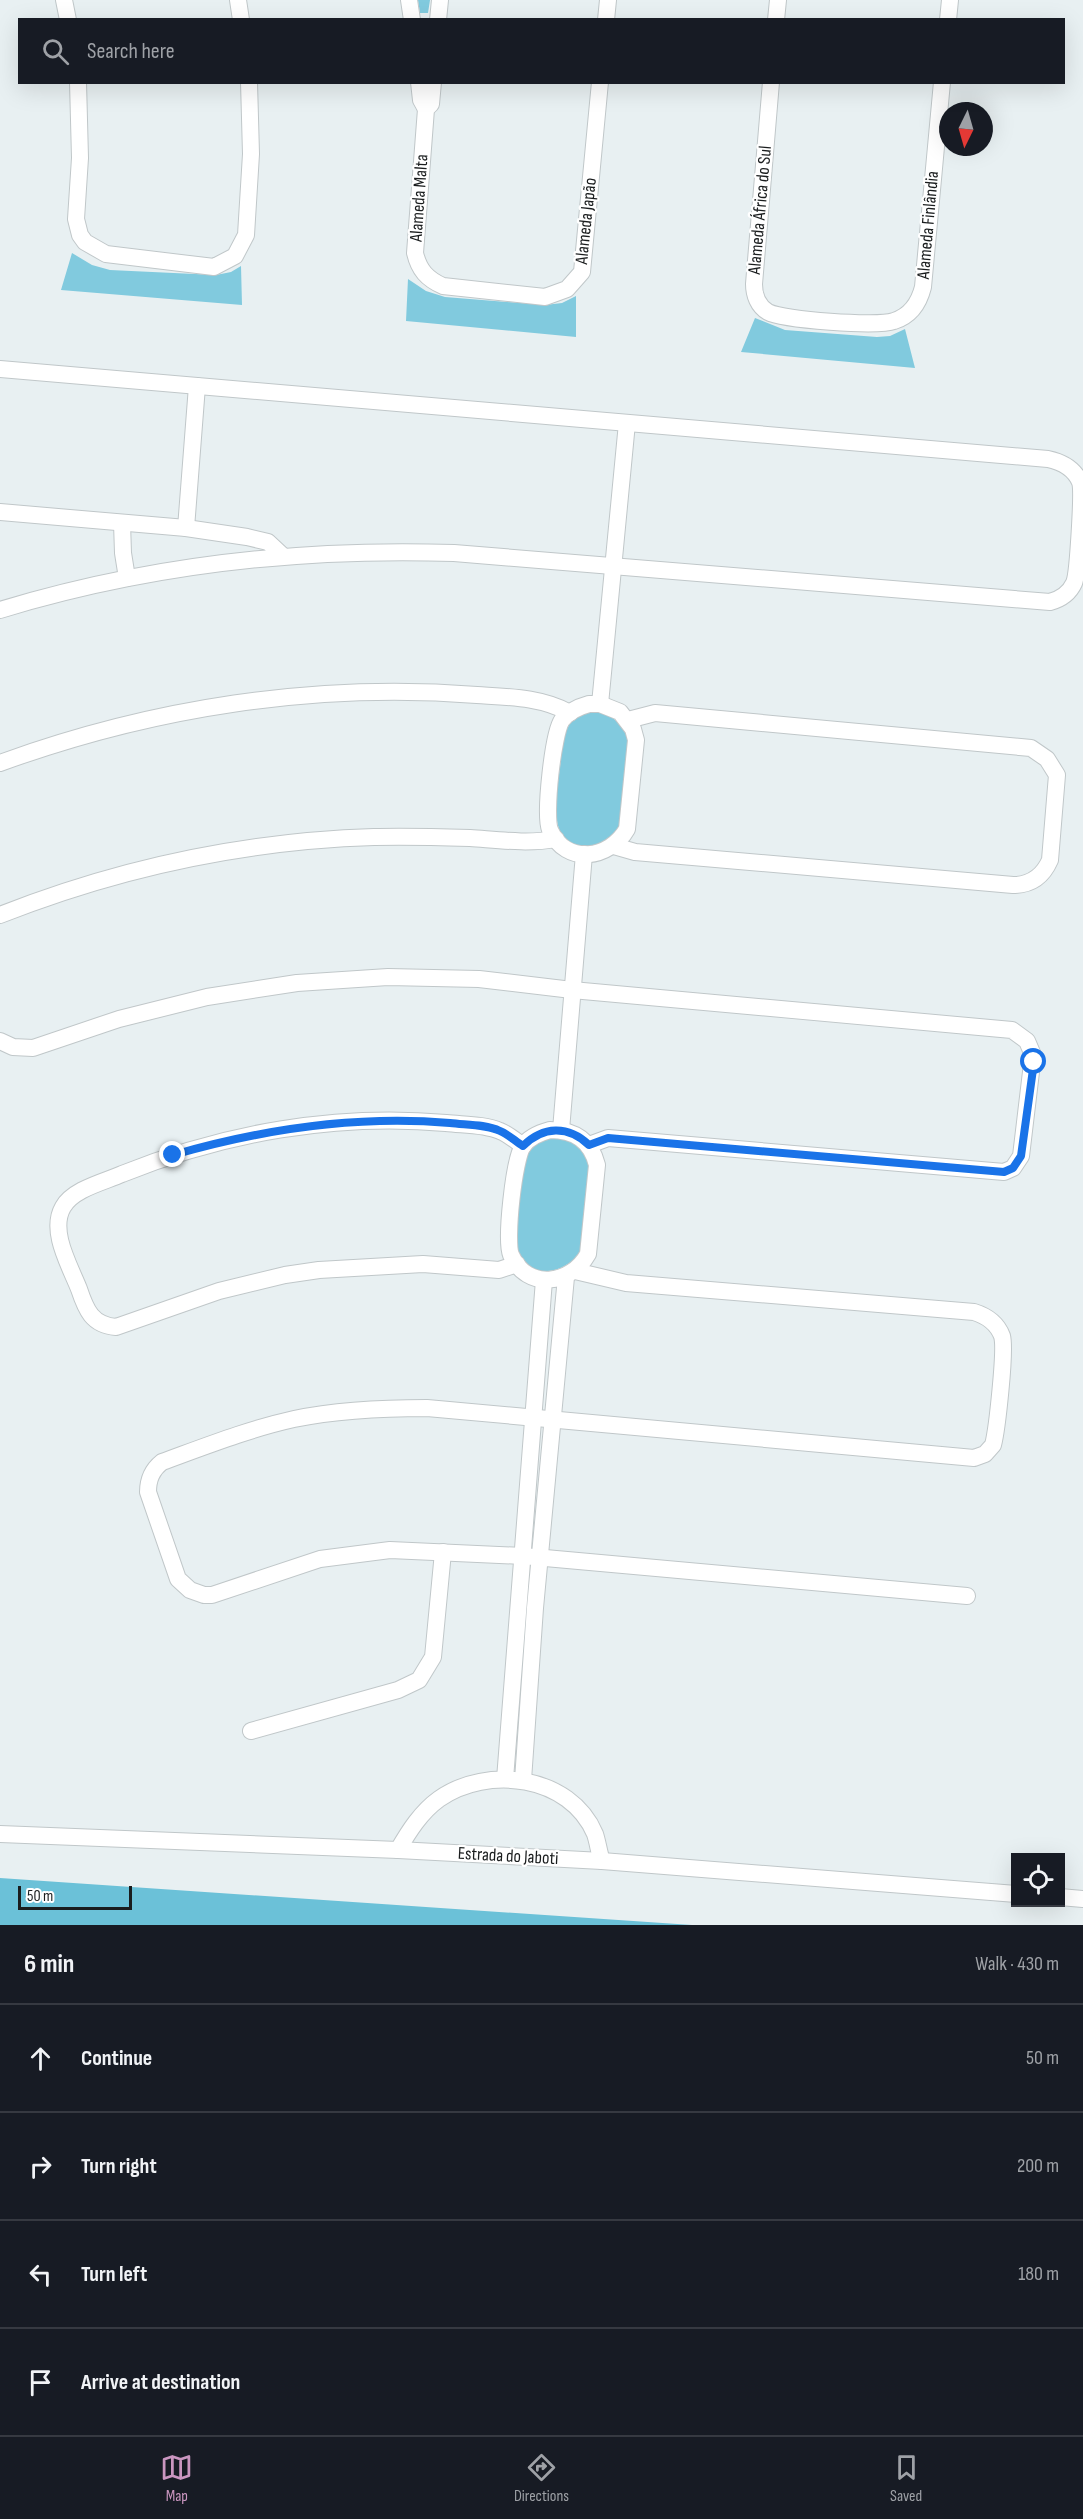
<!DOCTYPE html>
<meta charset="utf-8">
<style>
body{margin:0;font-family:"Sofia Sans Condensed",sans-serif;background:#20242c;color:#f1f3f6}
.controls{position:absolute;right:18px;bottom:18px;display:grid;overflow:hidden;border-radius:0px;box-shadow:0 6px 24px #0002}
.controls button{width:54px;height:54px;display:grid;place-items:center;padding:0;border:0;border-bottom:2px solid #363941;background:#171b24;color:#f1f3f6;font:30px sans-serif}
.compass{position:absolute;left:939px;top:102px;width:54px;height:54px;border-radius:50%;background:#171b24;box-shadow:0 6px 24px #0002;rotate:185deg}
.scale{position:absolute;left:18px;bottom:15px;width:114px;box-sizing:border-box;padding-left:6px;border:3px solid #1a1d1e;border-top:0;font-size:16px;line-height:21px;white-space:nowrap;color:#1a1d1e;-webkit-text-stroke:4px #fff;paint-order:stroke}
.stop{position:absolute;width:18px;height:18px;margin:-14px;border:4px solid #1a73e8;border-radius:50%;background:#fff}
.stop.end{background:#1a73e8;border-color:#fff;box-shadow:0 2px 6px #0008}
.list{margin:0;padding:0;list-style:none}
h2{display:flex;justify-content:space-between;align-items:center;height:78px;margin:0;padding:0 24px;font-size:26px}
h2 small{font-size:20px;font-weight:400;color:#9ea1a6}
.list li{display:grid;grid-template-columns:39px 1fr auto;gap:18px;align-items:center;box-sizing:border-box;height:108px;padding:0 24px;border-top:2px solid #363941}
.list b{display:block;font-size:22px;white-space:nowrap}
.list em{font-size:20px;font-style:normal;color:#9ea1a6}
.icon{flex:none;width:33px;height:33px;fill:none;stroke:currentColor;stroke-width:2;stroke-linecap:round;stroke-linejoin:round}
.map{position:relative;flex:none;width:1083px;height:1925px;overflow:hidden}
.search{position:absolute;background:#171b24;box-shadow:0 6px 24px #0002;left:18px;right:18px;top:18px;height:66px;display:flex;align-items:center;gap:15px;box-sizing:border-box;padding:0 21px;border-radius:0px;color:#9ea1a6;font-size:22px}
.sheet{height:510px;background:#171b24}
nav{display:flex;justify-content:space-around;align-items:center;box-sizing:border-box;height:84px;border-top:2px solid #363941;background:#171b24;font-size:16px;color:#9ea1a6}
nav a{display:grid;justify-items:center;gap:3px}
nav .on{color:#ca96c0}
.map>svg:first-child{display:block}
</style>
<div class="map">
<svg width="1083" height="1925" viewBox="0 0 1083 1925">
<rect width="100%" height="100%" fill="#e8f0f2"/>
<g fill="#81cade">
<polygon points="418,0 430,0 428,13 420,13"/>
<polygon points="72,253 92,265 110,270 216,275 231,272 241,266 242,305 61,290"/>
<polygon points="408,279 426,291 445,297 545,305 562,303 576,296 576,337 406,321"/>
<polygon points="755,318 785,330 877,337 890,336 905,329 915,368 741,352"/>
<path d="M590,712C609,712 623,722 628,740L619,826C613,838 604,844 591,846C544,852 557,793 560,767C562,755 561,737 568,727C573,718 581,715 590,712Z"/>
<path d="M551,1138C570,1137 584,1148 589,1166L580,1251C568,1273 529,1282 518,1252C514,1239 521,1162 528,1152C534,1144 542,1140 551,1138Z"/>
</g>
<polygon fill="#6bc1d8" points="0,1878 692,1925 0,1925"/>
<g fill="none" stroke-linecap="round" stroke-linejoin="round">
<defs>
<g id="minor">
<polyline points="64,0 68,20"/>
<polyline points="238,0 241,20"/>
<polyline points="409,0 412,20"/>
<polyline points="438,20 440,0"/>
<polyline points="606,20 608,0"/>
<polyline points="776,20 778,0"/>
<polyline points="948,20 950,0"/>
<polyline points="78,82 80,158 76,219 80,235 85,242 106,254 214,267 235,256 246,235 251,154 249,82"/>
<polyline points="419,82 421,100 426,109"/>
<path d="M433,82L431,104L426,109L415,253C419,270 427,279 443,286L545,297L567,289L582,272L600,82"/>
<path d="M771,82L754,284C754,295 758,306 768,312C783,320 877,327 894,321C910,316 919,303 923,287L942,82"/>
<path d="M0,369L1048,459C1062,462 1074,468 1080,482C1083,491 1078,574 1074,583C1069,594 1061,599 1050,602L454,553C300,548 148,565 0,610"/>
<polyline points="0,512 186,528 247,537 268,542 283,556"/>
<polyline points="122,523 123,553 127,578"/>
<polyline points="186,528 197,386"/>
<path d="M589,704H600L620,712L633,729L636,740L627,829C610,859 566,866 550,830C544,815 553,733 562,720C569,711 578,707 589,704Z"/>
<polyline points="600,704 627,423"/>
<path d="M0,763C151,708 316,682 477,695C508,697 542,697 570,713"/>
<path d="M614,846L635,852L1013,885C1031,885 1043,876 1050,860L1057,775L1047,759L1031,748L655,713L628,720"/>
<path d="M0,915C119,868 246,841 374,837C406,836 438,837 470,838C499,840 527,844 556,839"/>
<polyline points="0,1041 13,1047 33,1048 119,1019 207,997 297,983 388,977 479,979 572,990 1012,1030 1027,1041 1033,1055 1021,1156 1013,1168 1004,1172 608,1138 589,1145"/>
<path d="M550,1130C575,1130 591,1141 597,1165L588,1254C571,1285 527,1291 511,1255C505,1241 514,1158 523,1146C529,1137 539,1133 550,1130Z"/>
<polyline points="561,1130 584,854"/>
<path d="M517,1264L499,1270L423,1264L319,1270L285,1275L219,1291L116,1327C92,1325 86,1310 79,1289C70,1266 49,1231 63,1207C73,1189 104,1182 122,1174C224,1133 336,1113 446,1123C463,1125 484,1124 500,1131C508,1134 516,1141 523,1146"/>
<path d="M575,1271L626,1283L974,1312C987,1316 997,1323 1002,1336C1006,1349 997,1430 993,1445L985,1454L974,1458L427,1408C382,1408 338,1410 294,1419C249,1429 206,1446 162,1462C152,1470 148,1479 148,1492L178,1579L190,1590L204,1595H212L320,1559L390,1550L523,1556L967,1596"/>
<polyline points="251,1731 398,1690 419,1680 433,1657 443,1552"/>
<polyline points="505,1779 544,1280"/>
<polyline points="523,1780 535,1608 566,1277"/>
<polyline points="0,1834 398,1850 602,1861 1016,1894"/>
<path d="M398,1850C409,1831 421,1812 439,1799C487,1765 570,1775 595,1834C598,1843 599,1853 602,1861"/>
<polyline points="1060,1897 1083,1899"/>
</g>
</defs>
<use href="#minor" stroke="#c0c7c9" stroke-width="18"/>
<use href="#minor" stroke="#fff" stroke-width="16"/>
</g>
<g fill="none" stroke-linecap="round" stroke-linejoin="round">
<path stroke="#1a73e8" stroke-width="8" d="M173,1155C263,1129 356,1115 450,1123C466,1125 485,1124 500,1131C508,1134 515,1141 523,1146C543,1126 568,1125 589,1145L608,1138L1004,1172L1013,1168L1021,1156L1034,1062"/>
</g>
<g text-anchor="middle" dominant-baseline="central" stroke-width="4.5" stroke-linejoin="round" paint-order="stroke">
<g font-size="18" fill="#1a1d1e" stroke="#fff">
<text transform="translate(419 198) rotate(-86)">Alameda Malta</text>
<text transform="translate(760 210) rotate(-85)">Alameda África do Sul</text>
<text transform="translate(586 221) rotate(-84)">Alameda Japão</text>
<text transform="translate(928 225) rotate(-85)">Alameda Finlândia</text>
<text transform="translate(508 1856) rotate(3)">Estrada do Jaboti</text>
</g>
</g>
</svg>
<div class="controls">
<button><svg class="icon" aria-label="locate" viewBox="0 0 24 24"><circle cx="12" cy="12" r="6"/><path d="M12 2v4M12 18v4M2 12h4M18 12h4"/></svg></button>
</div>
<svg class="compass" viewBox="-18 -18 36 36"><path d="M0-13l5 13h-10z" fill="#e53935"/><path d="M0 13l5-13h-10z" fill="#9ea1a6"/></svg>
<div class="scale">50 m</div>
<div class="stop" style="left:1034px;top:1062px"></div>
<div class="stop end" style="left:173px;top:1155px"></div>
<div class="search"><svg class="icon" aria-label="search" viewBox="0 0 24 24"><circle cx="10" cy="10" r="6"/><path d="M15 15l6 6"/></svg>Search here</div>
</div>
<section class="sheet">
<h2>6 min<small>Walk · 430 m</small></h2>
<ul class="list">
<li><svg class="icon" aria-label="ahead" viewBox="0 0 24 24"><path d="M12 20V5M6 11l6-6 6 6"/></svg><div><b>Continue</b></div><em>50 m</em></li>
<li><svg class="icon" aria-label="right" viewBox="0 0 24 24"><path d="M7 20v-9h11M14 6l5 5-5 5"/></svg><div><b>Turn right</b></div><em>200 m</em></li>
<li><svg class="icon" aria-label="left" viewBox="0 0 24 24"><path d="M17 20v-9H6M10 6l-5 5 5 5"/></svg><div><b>Turn left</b></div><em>180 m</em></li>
<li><svg class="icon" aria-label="arrive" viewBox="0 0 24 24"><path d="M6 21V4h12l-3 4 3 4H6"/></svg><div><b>Arrive at destination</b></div></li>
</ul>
</section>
<nav>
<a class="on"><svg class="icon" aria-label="map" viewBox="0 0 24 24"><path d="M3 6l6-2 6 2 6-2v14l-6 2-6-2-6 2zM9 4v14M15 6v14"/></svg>Map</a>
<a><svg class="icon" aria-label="directions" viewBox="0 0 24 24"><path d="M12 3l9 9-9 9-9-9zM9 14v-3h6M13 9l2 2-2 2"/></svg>Directions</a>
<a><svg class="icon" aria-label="saved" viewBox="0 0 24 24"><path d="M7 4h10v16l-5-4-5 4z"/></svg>Saved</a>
</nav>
